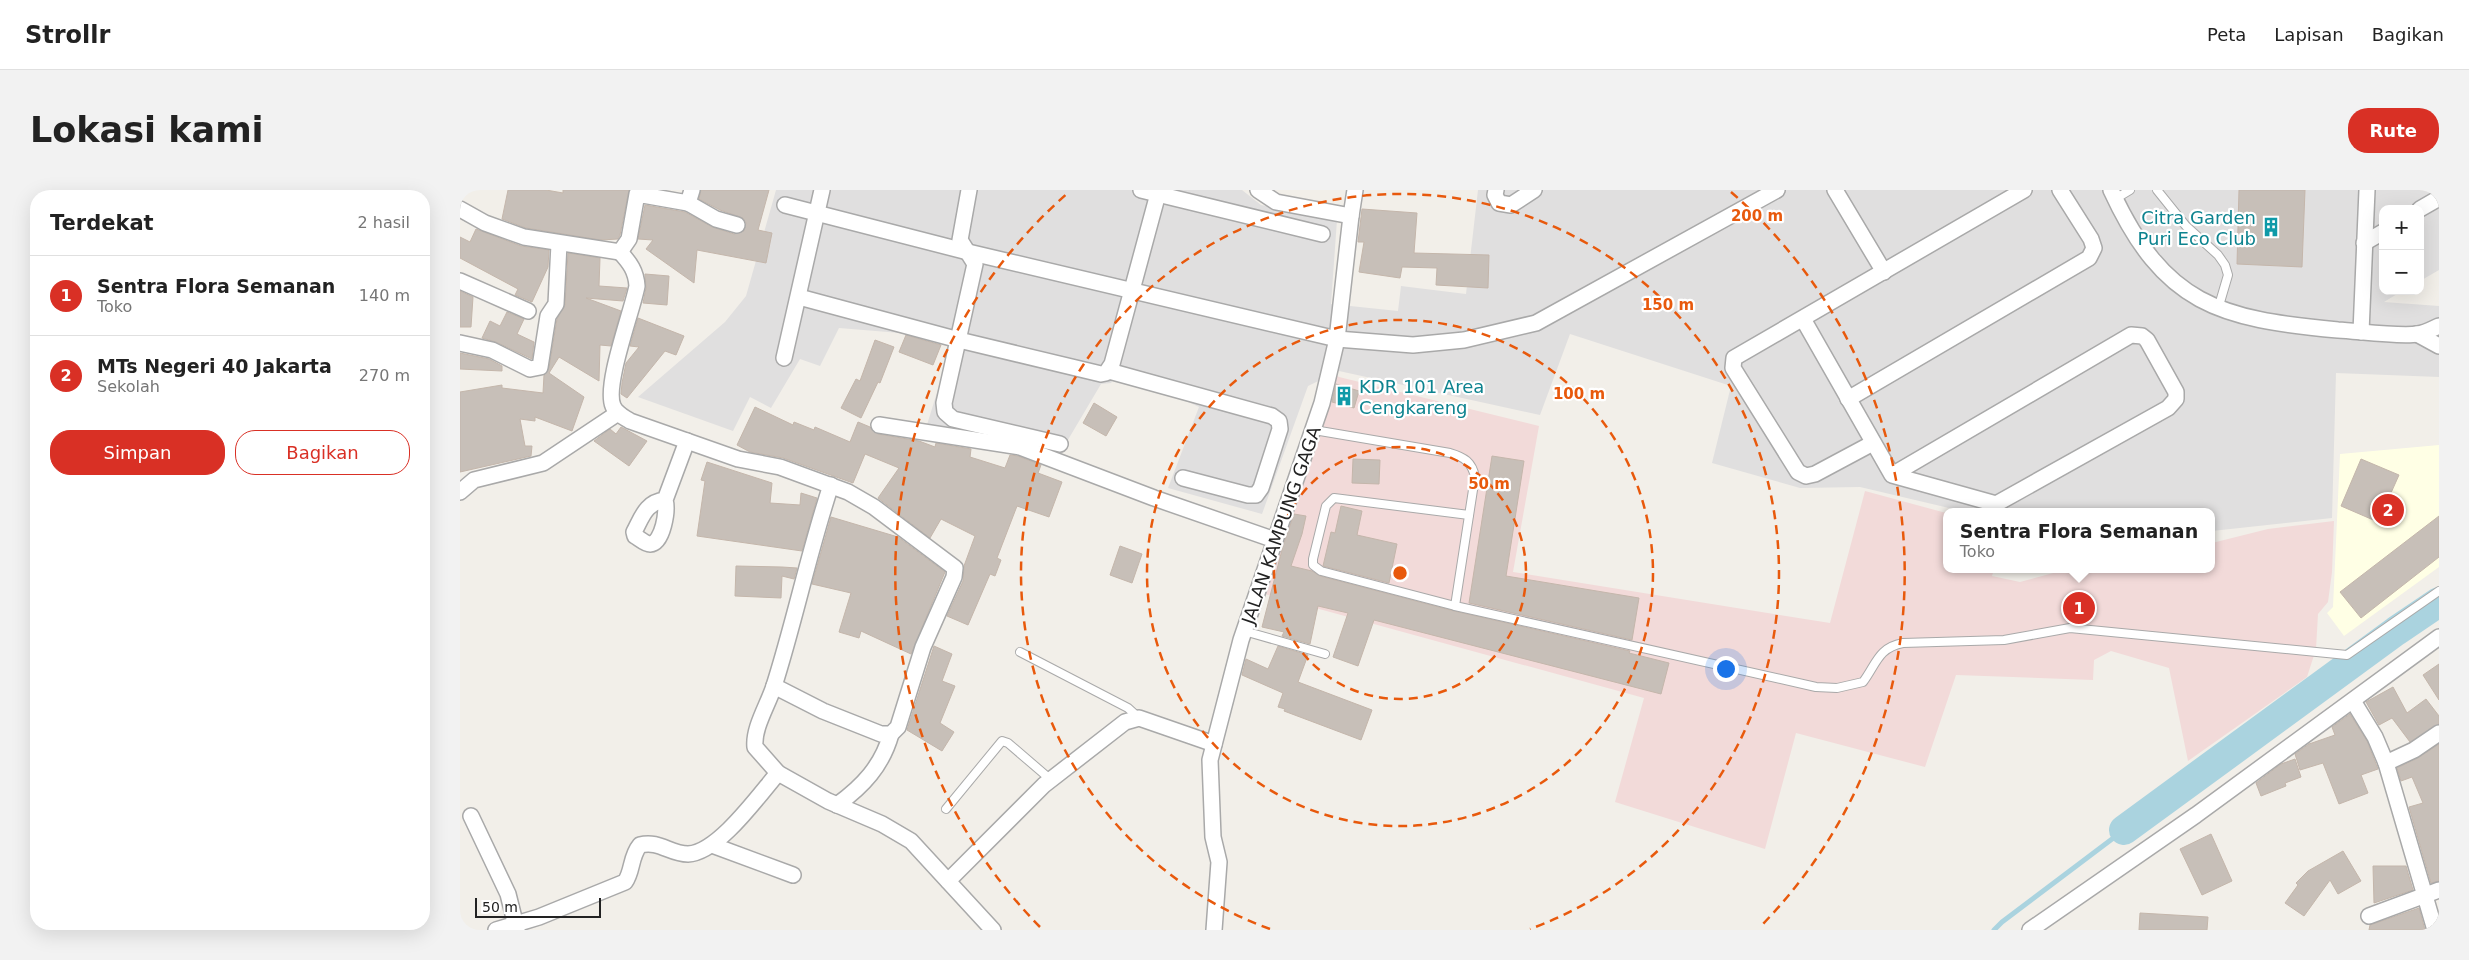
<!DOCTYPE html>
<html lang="id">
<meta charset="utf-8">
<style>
body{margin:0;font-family:"DejaVu Sans",sans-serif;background:#f2f2f2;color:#222}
.controls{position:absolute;right:15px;top:15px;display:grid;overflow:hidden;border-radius:10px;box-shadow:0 5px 20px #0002}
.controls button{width:45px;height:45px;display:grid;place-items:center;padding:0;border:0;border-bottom:1px solid #e0e0e0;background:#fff;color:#222;font:25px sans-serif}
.scale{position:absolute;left:15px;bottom:12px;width:126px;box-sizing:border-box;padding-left:5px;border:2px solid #222;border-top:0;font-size:14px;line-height:18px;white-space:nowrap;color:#222;-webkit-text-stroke:4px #fff;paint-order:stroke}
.you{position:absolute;left:1265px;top:478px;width:18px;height:18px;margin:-12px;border:4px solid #fff;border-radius:50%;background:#1a73e8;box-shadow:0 0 0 8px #1a73e833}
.badge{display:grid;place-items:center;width:32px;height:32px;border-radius:50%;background:#d93025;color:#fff;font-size:16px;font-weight:700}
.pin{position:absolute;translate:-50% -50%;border:2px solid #fff;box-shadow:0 1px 5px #0006}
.popup{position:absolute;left:1483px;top:318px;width:272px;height:65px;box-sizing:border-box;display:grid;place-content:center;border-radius:10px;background:#fff;filter:drop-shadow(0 1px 4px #0005);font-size:16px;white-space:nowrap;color:#767676}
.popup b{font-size:19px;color:#222}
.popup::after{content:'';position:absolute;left:50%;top:100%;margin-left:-10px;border:10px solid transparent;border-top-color:#fff}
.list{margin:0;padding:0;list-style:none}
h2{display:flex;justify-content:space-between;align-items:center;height:65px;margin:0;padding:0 20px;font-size:21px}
h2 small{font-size:16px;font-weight:400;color:#767676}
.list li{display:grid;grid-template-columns:32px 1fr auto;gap:15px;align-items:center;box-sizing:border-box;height:80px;padding:0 20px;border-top:1px solid #e0e0e0}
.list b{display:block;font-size:19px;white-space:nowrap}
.list p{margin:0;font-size:16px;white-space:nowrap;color:#767676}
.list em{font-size:16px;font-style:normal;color:#767676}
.actions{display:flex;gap:10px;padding:15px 20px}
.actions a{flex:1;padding:11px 0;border:1px solid #d93025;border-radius:20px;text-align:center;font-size:18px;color:#d93025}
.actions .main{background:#d93025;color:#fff}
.map{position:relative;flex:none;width:1979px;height:740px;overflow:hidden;border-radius:20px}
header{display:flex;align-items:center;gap:30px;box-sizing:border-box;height:70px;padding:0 25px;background:#fff;border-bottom:1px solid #e0e0e0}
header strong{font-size:24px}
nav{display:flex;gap:28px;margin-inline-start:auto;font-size:18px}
.intro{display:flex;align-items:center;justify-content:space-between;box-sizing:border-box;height:120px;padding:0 30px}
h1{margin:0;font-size:35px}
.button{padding:12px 22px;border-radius:20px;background:#d93025;color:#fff;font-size:18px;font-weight:700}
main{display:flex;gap:30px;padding:0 30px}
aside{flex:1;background:#fff;border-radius:20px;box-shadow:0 5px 20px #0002}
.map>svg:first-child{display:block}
</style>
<header>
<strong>Strollr</strong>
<nav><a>Peta</a><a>Lapisan</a><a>Bagikan</a></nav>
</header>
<div class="intro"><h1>Lokasi kami</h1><a class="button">Rute</a></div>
<main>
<aside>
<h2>Terdekat<small>2 hasil</small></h2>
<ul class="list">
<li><span class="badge">1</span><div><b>Sentra Flora Semanan</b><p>Toko</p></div><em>140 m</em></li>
<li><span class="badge">2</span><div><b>MTs Negeri 40 Jakarta</b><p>Sekolah</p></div><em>270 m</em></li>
</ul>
<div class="actions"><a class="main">Simpan</a><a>Bagikan</a></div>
</aside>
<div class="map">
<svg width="1979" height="740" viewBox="0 0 1979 740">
<rect width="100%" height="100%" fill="#f2efe9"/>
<polygon fill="#e0dfdf" points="316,0 782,0 801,15 877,30 871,114 938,121 941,96 1006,104 1018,0 1979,0 1979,80 1960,91 1960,19 1923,19 1923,101 1942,101 1924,112 1979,116 1979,187 1876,183 1872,328 1752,341 1752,322 1506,322 1400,297 1340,298 1252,273 1271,196 1110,144 1080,225 879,181 848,196 802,324 708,298 739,217 660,180 651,193 641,194 599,265 466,238 491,157 440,143 379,138 360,176 340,169 311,218 290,207 273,241 178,207 265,132 286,106"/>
<polygon fill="#f2dad9" points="874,184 879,187 1079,236 1053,382 1370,433 1405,301 1486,323 1486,379 1534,379 1532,386 1560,392 1608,379 1752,379 1752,353 1808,339 1874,331 1872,382 1868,412 1858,424 1856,459 1847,487 1728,571 1709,478 1651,461 1634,470 1633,490 1496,485 1465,577 1336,543 1305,659 1155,612 1184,508 801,403"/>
<polygon fill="#ffffe5" points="1979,255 1979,377 1884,446 1867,423 1873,417 1880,264"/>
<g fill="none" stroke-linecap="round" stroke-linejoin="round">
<polyline stroke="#aad3df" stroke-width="5" points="1534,740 1542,732 1664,640"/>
<polyline stroke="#aad3df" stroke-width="30" points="1664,640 1936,441 1979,412"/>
</g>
<g fill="#c7bfb8" stroke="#c4b6ab">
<polygon points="48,0 86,0 103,3 103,0 169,0 160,45 158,49 141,50 66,38 42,29"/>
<polygon points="241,0 309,0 298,40 312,43 306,73 237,60 234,93 186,59 193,50 178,49 185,15 225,22 252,37 274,44 284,41 286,33 283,28 260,20 239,9"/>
<polygon points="1779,0 1845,0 1842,77 1777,74"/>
<polygon points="902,19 957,23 954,63 1029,65 1028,98 976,95 977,78 942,77 940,88 899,82 904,52 898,52"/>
<polygon points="16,39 61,56 89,60 88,77 72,112 55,105 58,99 0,68 0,47 10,52"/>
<polygon points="108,63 140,68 139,96 167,98 163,111 126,108 161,121 151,156 140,155 139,191 99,167 89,183 124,207 112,241 75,227 75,231 60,229 65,256 72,256 71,266 0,282 0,202 42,195 42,198 83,203 84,185 89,178 97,129 105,115"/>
<polygon points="185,84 209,86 207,115 183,113 186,98"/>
<polygon points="0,101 13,107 11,137 0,137"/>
<polygon points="47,122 64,129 57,144 74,152 72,169 36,152 22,148 30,131 40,136"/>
<polygon points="178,128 224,146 216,165 205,161 167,208 161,204 162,193 166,173 179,157 170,156"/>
<polygon points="446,145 481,155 473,175 439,162"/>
<polygon points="415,150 434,157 420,193 418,192 401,228 381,218 396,189 400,191"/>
<polygon points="0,163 29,169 42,176 42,181 0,179"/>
<polygon points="876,194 899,201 894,218 872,212"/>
<polygon points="634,213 657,227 646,246 623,233"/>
<polygon points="295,217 333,235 334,232 354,240 355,237 390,252 398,232 410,237 418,244 459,251 475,257 476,253 511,259 510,267 545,278 550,265 558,266 581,275 578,283 602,292 589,327 557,316 537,368 541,370 535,386 530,384 508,435 487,426 503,391 504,376 515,346 481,329 470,348 418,308 439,278 405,264 393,293 323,268 290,262 277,255"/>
<polygon points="161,237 187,251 169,276 134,251 150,239 156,244"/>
<polygon points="1032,266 1064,271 1046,386 1179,408 1172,450 1009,413"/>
<polygon points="893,269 920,270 919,294 892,293"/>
<polygon points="1901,269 1939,285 1918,332 1881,316"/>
<polygon points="247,272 312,293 310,313 340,315 341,303 357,308 342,361 237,346 245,291 241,290"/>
<polygon points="881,316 902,321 897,345 937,354 929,393 863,376 871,342 875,343"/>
<polygon points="834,324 846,326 842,344 831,376 852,381 860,386 994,421 1170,461 1169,463 1209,473 1201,504 914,430 898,476 873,467 888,423 858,416 850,454 822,446 824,442 802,437 823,356"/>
<polygon points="1979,326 1979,367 1901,428 1880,402"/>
<polygon points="371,327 438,347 485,382 451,464 401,441 399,448 379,442 391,403 352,394"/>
<polygon points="660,356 682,364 672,393 650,385"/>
<polygon points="276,376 322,377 337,378 334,389 322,386 321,408 275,406"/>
<polygon points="474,456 492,464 482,491 495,496 480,533 494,542 482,561 447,540"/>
<polygon points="818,456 848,465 838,492 912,520 901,550 824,521 825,519 818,517 823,503 782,485 786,469 808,479"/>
<polygon points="1979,474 1979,510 1963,485"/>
<polygon points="1933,497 1947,523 1966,509 1979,526 1979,534 1950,552 1932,528 1919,535 1906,512"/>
<polygon points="1890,524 1907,551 1918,579 1901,585 1908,603 1879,614 1863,573 1840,580 1835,564 1849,554 1875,545 1872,537"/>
<polygon points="1979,554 1979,691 1971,693 1949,617 1963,613 1952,587 1941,591 1937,578 1958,568"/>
<polygon points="1835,569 1841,587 1825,593 1826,596 1801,606 1796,593 1821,574"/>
<polygon points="1751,644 1772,691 1742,705 1720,659"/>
<polygon points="1883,661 1901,691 1878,704 1870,690 1844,726 1825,713 1838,695 1836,693 1848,681"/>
<polygon points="1913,676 1946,676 1953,700 1914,713"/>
<polygon points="1959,718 1965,740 1909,740 1910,735"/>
<polygon points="1680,723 1748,727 1747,740 1679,740"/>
</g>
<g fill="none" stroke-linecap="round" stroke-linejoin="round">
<defs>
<g id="lane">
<polyline points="1697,0 1726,36 1758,65 1765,75 1768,85 1758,119"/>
<polyline points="1655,9 1670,0"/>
<path d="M854,240L990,263C1004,267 1012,272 1015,287L995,416L1356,497L1377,498L1403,492C1417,473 1418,458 1443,453L1544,450L1610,438L1887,465L1979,401"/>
<polyline points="995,416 861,381 853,375 853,369 866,316 874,308 1009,325"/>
<polyline points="784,441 865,464"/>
<polyline points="560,462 668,518 679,528"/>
<polyline points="486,619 542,551 548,553 590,589"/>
</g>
<g id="street">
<polyline points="509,0 500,50 515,74 484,213 485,222 493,229 600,254"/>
<polyline points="681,0 862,44"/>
<polyline points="1036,0 1035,5 1039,13 1051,15 1074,0"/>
<polyline points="1375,0 1424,82"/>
<path d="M1651,0C1704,115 1759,129 1878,140C1898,141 1939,147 1958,144C1965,143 1972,139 1979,136"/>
<polyline points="228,13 256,29 277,35"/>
<polyline points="325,15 508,62 877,149 953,155 1004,150 1076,133 1317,0"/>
<polyline points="0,19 25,33 64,47 160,62"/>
<polyline points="1960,19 1979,8"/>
<polyline points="891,26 895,0"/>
<polyline points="1904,53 1923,42"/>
<path d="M160,62C170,73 176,81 177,96C172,122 144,195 153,216C156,224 164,227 170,231L278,269L320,277L388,302L414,317L495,378L494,387L463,457L438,537L431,544H421L363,521L314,496"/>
<polyline points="160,62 169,49 177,4 228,13 232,0"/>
<polyline points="0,91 68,121"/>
<polyline points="339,107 499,150 641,184 646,183 652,174 699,0"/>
<polyline points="1343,129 1432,285 1536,314 1708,218 1716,209 1716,202 1687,150 1682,146 1671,145 1432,285"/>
<polyline points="1901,142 1907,0"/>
<polyline points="1957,144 1979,156"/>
<polyline points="0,153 32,160 70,179 80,177 88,126 96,114 99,54"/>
<polyline points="324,168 362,0"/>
<polyline points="649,181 812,226 819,231 820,239 801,298 796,305 788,305 723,288"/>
<polyline points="1388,209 1629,68 1634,58 1631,49 1600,0"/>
<polyline points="419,235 560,257 694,308 815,350"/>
<polyline points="1413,253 1355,284 1346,286 1338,282 1273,178 1274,168 1564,0"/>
<path d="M371,295C349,361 335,430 314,496C308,515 293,538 295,557L318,583L368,611L422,634L451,651L533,740"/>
<polyline points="0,302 14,290 83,273 158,223"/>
<path d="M205,310C208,320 203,353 190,354C185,354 179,348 175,346L174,342C182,327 186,312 205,310L227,251"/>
<polyline points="1893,511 1915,547 1926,573 1975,740"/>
<polyline points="1926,573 1954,560 1979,543"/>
<path d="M377,615C403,596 422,576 431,544"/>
<polyline points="11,626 48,704 57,740"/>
<polyline points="252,655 333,685"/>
<polyline points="488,691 584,595 665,532 679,528 754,554"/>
<polyline points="1909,726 1979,700"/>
<path d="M36,740L79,727L165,692C173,681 170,667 180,655C199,650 210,664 228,664C258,663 299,605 318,583"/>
<polyline points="754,740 759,672 753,647 750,570 781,450 862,213 877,149 891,26 816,12 798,0"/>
<polyline points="1570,740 1736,625 1979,447"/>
</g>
</defs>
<use href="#lane" stroke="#a9a9a9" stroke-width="10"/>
<use href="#street" stroke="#a9a9a9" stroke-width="18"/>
<use href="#lane" stroke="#fff" stroke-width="8"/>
<use href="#street" stroke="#fff" stroke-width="15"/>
</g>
<g fill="none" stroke="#e8590c" stroke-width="2.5" stroke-dasharray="9 6">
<circle cx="940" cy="383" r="126"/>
<circle cx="940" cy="383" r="253"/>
<path d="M810 739A379 379 0 1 1 1070 739"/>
<path d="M580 737A505 505 0 0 1 609 2M1271 2A505 505 0 0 1 1300 737"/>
</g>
<defs>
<symbol id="building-bare" viewBox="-9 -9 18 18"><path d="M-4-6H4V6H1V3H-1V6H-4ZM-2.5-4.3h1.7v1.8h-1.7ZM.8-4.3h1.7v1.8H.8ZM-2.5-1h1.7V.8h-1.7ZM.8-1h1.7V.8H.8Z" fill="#0f9aa8" stroke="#fff" stroke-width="2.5" paint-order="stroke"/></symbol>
</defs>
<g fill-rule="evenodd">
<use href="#building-bare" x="1797" y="23" width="28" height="28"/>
<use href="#building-bare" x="870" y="192" width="28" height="28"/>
</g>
<g text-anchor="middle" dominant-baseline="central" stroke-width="4.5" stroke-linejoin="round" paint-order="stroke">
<g font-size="18" fill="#0d838f" stroke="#fff" text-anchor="end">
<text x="1796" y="27">Citra Garden<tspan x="1796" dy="21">Puri Eco Club</tspan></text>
<text x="899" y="196" text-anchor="start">KDR 101 Area<tspan x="899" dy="21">Cengkareng</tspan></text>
</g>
<g font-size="18" fill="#222" stroke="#fff">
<text transform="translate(821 335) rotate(-71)">JALAN KAMPUNG GAGA</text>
</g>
</g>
<circle cx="940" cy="383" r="8" fill="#e8590c" stroke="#fff" stroke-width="2.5"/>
<g font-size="15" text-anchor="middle" font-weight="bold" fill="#e8590c" stroke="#fff" stroke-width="4.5" stroke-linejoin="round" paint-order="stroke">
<text x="1297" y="31">200 m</text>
<text x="1208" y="120">150 m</text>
<text x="1119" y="209">100 m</text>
<text x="1029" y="299">50 m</text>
</g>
</svg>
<div class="controls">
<button>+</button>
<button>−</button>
</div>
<div class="scale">50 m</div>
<div class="you"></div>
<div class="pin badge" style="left:1619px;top:418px">1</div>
<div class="popup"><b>Sentra Flora Semanan</b>Toko</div>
<div class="pin badge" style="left:1928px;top:320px">2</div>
</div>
</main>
